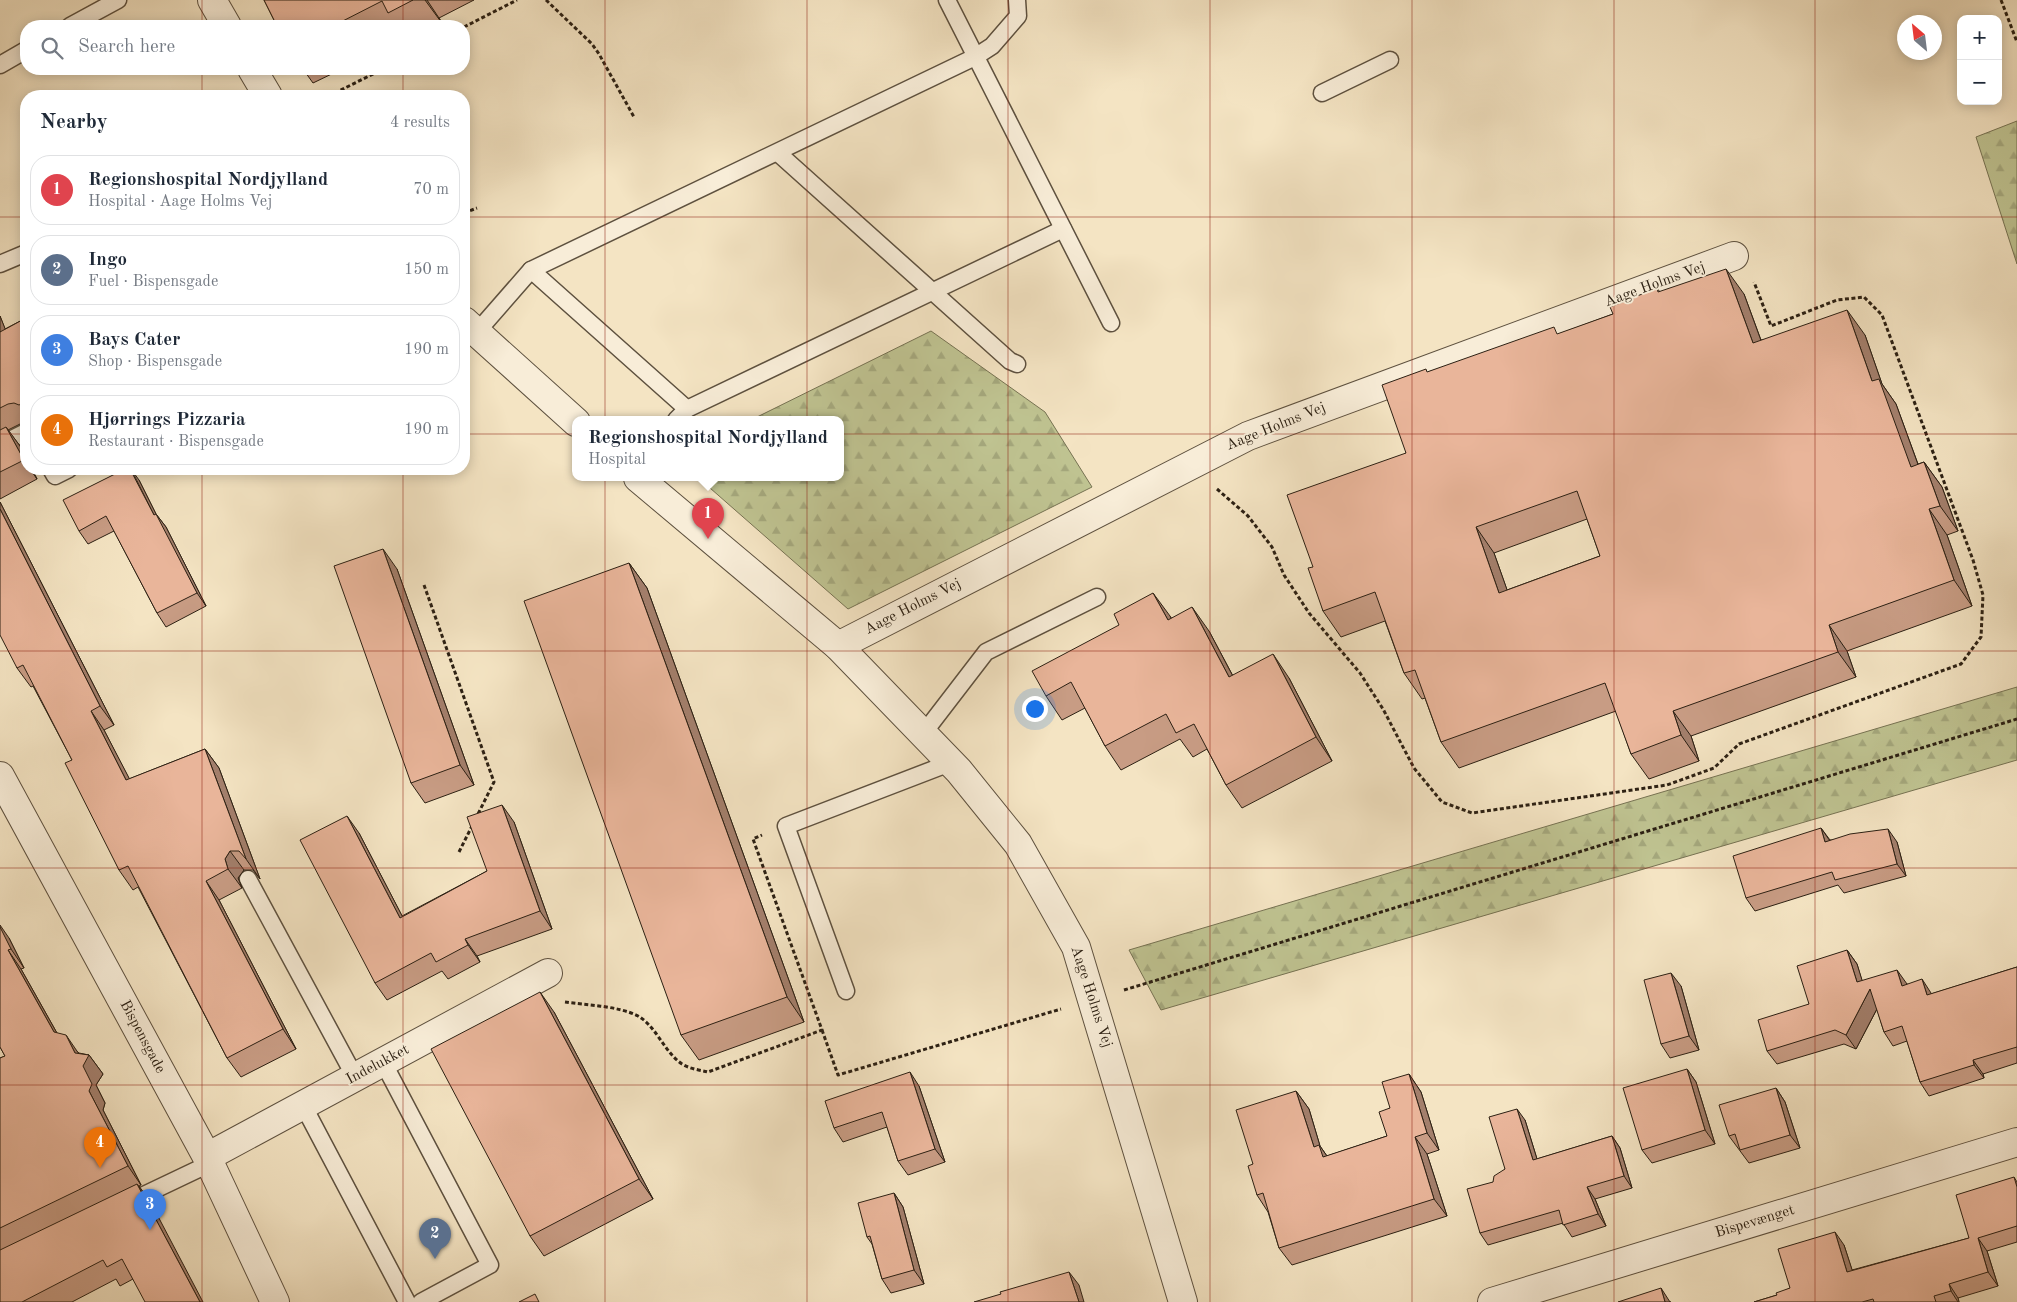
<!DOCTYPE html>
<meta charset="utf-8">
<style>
body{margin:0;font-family:"Old Standard TT",serif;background:#f2f2f3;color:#1f2937}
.controls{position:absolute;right:15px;top:15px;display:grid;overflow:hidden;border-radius:10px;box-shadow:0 2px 12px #0003}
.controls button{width:45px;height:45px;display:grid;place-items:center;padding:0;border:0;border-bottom:1px solid #e0e1e3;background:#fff;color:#1f2937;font:25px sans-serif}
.compass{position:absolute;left:1897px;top:15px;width:45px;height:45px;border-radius:50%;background:#fff;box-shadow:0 2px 12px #0003;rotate:332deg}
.you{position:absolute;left:1034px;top:708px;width:18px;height:18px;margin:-12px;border:4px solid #fff;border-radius:50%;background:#1a73e8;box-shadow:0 0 0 8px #1a73e833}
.badge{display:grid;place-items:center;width:32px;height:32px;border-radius:50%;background:#8f2418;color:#fff;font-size:16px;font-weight:700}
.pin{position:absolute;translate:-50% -41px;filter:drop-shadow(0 1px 2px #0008)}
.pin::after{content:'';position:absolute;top:26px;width:18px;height:15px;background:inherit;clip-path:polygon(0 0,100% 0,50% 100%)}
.popup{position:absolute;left:572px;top:416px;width:272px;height:65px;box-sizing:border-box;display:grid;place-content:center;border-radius:10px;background:#fff;filter:drop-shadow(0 1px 4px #0005);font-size:16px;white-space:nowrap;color:#747a83}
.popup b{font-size:19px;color:#1f2937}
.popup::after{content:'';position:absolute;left:50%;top:100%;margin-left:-10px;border:10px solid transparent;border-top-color:#fff}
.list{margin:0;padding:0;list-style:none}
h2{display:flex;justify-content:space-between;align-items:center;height:65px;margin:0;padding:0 20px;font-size:21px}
h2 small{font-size:16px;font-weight:400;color:#747a83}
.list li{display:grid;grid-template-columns:32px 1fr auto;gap:15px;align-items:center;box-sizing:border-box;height:70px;margin:0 10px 10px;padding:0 10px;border:1px solid #e0e1e3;border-radius:20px}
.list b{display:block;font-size:19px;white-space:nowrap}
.list p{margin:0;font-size:16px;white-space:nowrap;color:#747a83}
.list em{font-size:16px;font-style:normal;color:#747a83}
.icon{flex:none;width:28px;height:28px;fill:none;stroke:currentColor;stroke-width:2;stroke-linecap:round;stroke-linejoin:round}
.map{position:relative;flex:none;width:2017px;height:1302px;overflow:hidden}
.search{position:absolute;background:#fff;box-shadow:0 2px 12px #0003;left:20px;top:20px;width:450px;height:55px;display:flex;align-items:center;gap:12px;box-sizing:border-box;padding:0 18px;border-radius:20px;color:#747a83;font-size:19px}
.panel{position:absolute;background:#fff;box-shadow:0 2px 12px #0003;left:20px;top:90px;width:450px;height:385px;border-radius:20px}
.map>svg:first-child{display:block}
</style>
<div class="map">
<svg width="2017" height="1302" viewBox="0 0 2017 1302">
<defs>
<pattern id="forest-firs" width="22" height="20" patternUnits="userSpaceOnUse" patternTransform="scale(1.25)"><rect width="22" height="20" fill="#bfc391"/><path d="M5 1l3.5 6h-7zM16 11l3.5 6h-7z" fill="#a4a77c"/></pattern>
</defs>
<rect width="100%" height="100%" fill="#f4e4c3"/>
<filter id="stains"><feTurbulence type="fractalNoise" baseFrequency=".004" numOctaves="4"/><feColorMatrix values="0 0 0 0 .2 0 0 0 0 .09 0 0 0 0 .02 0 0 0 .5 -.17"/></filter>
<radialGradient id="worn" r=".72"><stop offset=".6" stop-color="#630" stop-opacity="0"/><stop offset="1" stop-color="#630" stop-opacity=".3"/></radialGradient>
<g fill="url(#forest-firs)" stroke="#767252">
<polygon points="2017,121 2017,264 1976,137"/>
<polygon points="931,331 1045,412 1092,487 848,609 702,481 702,478 840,478 840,420 751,420"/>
<polygon points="2017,687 2017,760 1161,1010 1129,950"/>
</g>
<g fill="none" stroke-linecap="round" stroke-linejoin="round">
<defs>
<g id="service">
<polyline points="947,0 1111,323"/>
<polyline points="70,26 118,0"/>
<polyline points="0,65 26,50"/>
<polyline points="1322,93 1390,60"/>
<polyline points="778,153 1010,361 1017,364"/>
<polyline points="0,264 26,253"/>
<polyline points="531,270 687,409"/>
<polyline points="476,333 531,270 975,57 992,46 1018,16 1017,0"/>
<polyline points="676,420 687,409 1063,229"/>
<polyline points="0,445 26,432"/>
<polyline points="51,469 55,476 69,469"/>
<polyline points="923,734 986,652 1097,597"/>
<polyline points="248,879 355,1077"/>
<polyline points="846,991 786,826 950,763"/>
<polyline points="383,1062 490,1265 421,1302"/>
<polyline points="303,1105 407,1302"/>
<polyline points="125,1204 209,1164"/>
</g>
<g id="minor">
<polyline points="212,0 227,26"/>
<polyline points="252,69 268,96"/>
<polyline points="464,321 576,422"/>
<polyline points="638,478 838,646 959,771 1018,844 1076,947 1183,1302"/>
<polyline points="838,646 1248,436 1734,256"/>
<polyline points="207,1157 548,973"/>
<polyline points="1492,1302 2017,1142"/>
</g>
<polyline id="tertiary" points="0,776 207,1157 275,1302"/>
</defs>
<use href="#service" stroke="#5e513f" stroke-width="19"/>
<use href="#minor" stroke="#5e513f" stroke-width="30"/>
<use href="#tertiary" stroke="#5e513f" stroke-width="30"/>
<g stroke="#2c2013" stroke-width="3" stroke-dasharray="4 2.5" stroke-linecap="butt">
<polyline points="546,0 592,44 599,54 634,117"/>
<polyline points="2001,0 2017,42"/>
<polyline points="464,27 517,0"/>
<polyline points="329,96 383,69"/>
<polyline points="464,213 477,208"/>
<polyline points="1217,489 1248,516 1272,547 1284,575 1309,613 1360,673 1383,709 1414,768 1442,802 1472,813 1667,785 1714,768 1739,744 1961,664 1981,637 1983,595 1973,560 1882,315 1864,297 1837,300 1771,326 1754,282"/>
<polyline points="424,585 494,782 477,816"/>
<polyline points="459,852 473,824"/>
<polyline points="1124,990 2017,719"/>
<path d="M565,1002C586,1005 619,1006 638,1016C657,1027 664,1052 682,1064C690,1069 700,1070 708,1072L822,1030L753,839L762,835"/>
<polyline points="822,1030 838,1075 1061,1009"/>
</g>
<use href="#service" stroke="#f8edd8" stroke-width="16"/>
<use href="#minor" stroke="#f8edd8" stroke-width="28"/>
<use href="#tertiary" stroke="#f8edd8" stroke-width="28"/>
</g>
<g fill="#c89c84" stroke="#2c2013" fill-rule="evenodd">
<polygon points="264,0 474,0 439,18 444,26 277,26"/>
<polygon points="303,69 342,69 313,83"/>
<path d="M1657,288L1660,292L1744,294L1761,340L1865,335L1882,384L1896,404L1918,464L1924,462L1942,487L1958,531L1947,535L1972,606L1847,651L1856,677L1691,736L1699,761L1649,779L1631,754L1616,711L1459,768L1441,742L1425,698L1422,699L1404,673L1385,621L1341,637L1323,611L1313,567L1406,453L1428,372L1559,334L1613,314ZM1587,519L1600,556L1507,590L1494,553Z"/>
<polygon points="0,316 5,329 26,318 26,422 22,423 8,430 20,446 26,458 26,469 32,469 37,479 0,499"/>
<polygon points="139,480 156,514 166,527 206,606 166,627 157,613 114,531 88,544 79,531"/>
<polygon points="0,502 114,725 104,730 129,779 205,749 219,768 260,879 253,870 244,870 238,878 242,888 219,900 296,1049 241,1077 227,1058 138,887 133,890 119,870 72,760 33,686 31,687 17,668"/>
<polygon points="629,563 647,588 804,1022 699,1060 681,1035"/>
<polygon points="397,569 474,785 425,803 411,783"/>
<polygon points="1170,616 1171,618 1209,631 1233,676 1289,678 1332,761 1242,808 1226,785 1207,749 1193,757 1180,739 1121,770 1105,746 1085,708 1062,720 1046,696"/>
<polygon points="514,822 552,929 477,956 480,962 448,979 442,971 387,1000 375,983 359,833 402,916 487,871"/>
<polygon points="1821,828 1830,840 1897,842 1906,876 1844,893 1838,885 1755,911 1746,898"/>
<polygon points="9,938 24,968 21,969 57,1033 79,1053 89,1055 103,1074 96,1085 105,1103 103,1110 141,1185 139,1186 151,1203 133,1279 120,1286 116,1279 72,1302 0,1302 0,1058 5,1056 0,1047"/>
<polygon points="1847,950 1857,964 1862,981 1907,984 1931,994 2017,967 2017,1063 1983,1074 1984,1078 1929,1096 1920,1082 1907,1041 1893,1046 1884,1032 1877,1009 1856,1049 1844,1044 1777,1064 1767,1051 1809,1004"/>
<polygon points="1681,986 1699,1050 1670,1058 1661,1044"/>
<polygon points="554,1012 653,1199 544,1256 530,1236"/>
<polygon points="1687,1069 1696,1082 1715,1144 1652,1163 1642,1150"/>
<polygon points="1409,1074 1421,1092 1439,1150 1427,1154 1447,1216 1292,1265 1279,1248 1268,1212 1257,1195 1253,1164 1296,1091 1309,1109 1320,1146 1327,1156 1387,1136 1390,1108"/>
<polygon points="919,1086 945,1162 908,1175 898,1161 887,1127 843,1142 834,1128"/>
<polygon points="1776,1088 1785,1102 1800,1148 1749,1163 1729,1136"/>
<polygon points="1525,1120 1537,1159 1612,1136 1620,1148 1632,1188 1595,1199 1606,1226 1572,1237 1563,1223 1488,1245 1480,1233 1493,1182 1505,1169"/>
<polygon points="2014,1177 2017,1182 2017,1242 1987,1251 1998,1286 1958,1298 1959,1302 1754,1302 1777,1295 1790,1288 1844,1245 1852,1270 1969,1238"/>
<polygon points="894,1193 903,1207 924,1284 891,1293 882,1279 872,1244 867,1237"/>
</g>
<g fill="#a37f6c" stroke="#2c2013">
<polygon points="425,0 427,0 439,18 444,26"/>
<polygon points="1726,269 1744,294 1771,368 1753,343"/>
<polygon points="1847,310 1865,335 1882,384 1896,404 1928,492 1911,467 1872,381"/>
<polygon points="0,316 14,351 0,331"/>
<polygon points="6,427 20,446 26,458 26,464"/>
<polygon points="1924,462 1942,487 1958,531 1940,506"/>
<polygon points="30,469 32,469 37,479"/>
<polygon points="131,469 139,480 156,514 166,527 206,606 197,593 154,515"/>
<polygon points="0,502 114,725 100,706 0,509"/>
<polygon points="1929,509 1947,535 1972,606 1954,580"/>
<polygon points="1476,527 1494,553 1517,618 1499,593"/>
<polygon points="383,549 397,569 474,785 460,765"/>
<polygon points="629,563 647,588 804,1022 787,997"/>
<polygon points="1153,593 1170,616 1184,644 1168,620"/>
<polygon points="1192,607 1209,631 1246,701 1229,677"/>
<polygon points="1829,625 1847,651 1856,677 1838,652"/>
<polygon points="1273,654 1289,678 1332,761 1316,737"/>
<polygon points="91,711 104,730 140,799 126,780"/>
<polygon points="1673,711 1691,736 1699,761 1681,735"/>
<polygon points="205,749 219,768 260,879 246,859"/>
<polygon points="502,805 514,822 552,929 540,911"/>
<polygon points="347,816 359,833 412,935 400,918"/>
<polygon points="1821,828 1830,841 1825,842"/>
<polygon points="1888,829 1897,842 1906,876 1897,864"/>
<polygon points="230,851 244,870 238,878 242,888 228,869 225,859"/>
<polygon points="206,881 219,900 296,1049 283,1029"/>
<polygon points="0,925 9,938 24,968 11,949 0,930"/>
<polygon points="465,939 477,956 480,962 468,945"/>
<polygon points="8,950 21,969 67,1051 54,1032"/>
<polygon points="1847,950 1857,964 1867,996 1857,982"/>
<polygon points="1897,970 1907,984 1912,999 1902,986"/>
<polygon points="1671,973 1681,986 1699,1050 1689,1036"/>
<polygon points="1922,979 1931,993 1936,1009 1927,995"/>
<polygon points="1870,989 1880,1003 1856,1049 1846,1035"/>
<polygon points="540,992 554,1012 653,1199 639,1179"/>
<polygon points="66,1035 79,1054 89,1055 103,1074 96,1085 105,1103 103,1110 141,1185 128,1166 89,1091 75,1053"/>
<polygon points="1973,1060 1983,1074 1984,1078 1974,1065"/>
<polygon points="1687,1069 1696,1082 1715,1144 1705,1130"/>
<polygon points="910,1072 919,1086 945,1162 935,1149"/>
<polygon points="1409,1074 1421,1092 1439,1150 1427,1133"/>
<polygon points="1776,1088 1785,1102 1800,1148 1790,1135"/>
<polygon points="1296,1091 1309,1109 1320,1146 1331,1162 1335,1175 1314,1147"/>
<polygon points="1517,1109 1525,1120 1541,1172 1533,1160"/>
<polygon points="1612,1136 1620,1148 1632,1188 1624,1176"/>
<polygon points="1415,1137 1427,1154 1447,1216 1434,1199"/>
<polygon points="137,1184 151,1203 203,1302 200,1302"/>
<polygon points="1587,1187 1595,1199 1606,1226 1598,1214"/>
<polygon points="894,1193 903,1207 924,1284 914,1270"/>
<polygon points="1835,1232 1844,1245 1857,1285 1847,1272"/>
<polygon points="1978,1238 1987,1251 1998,1286 1988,1272"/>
<polygon points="1069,1272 1079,1285 1084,1302 1079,1302"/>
<polygon points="1949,1284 1958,1298 1959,1302 1958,1302 1951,1291"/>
<polygon points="1661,1288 1670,1302 1671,1302 1665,1302"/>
</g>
<g fill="#e9b59a" stroke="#2c2013" fill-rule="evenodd">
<polygon points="264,0 413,0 388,13 382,1 333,26 277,26"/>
<path d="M1726,269L1753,343L1847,310L1872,381L1879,379L1911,467L1924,462L1940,506L1929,509L1954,580L1829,625L1838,652L1673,711L1681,735L1631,754L1605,683L1441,742L1415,670L1404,673L1375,592L1323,611L1308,568L1313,567L1287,495L1406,453L1382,385L1426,369L1427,372L1554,327L1557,334L1613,314L1610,307L1657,288L1658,292ZM1577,491L1600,556L1499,593L1476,527Z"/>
<polygon points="26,318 26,402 19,405 14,403 8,404 0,408 0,331 0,332"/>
<polygon points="6,427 24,460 0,472 0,430"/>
<polygon points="125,469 130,469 154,515 156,514 197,593 157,613 106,516 79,531 63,500"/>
<polygon points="0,509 100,706 91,711 126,780 205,749 246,859 239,851 230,851 225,859 228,869 206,881 283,1029 227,1058 128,866 119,870 65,763 72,760 23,665 17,668 0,635"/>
<polygon points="383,549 460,765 411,783 334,566"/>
<polygon points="629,563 787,997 681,1035 524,601"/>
<polygon points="1153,593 1168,620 1192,607 1229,677 1273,654 1316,737 1226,785 1194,724 1176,733 1166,714 1105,746 1071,682 1046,696 1032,671 1119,625 1114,614"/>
<polygon points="502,805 540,911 465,939 468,945 436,962 431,953 375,983 300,840 347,816 400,918 487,871 467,817"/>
<polygon points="1821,828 1825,842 1850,834 1888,829 1897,864 1835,880 1832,872 1746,898 1733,856"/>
<polygon points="0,927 11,949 8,950 54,1032 66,1035 75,1053 89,1055 83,1066 92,1084 89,1091 128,1166 0,1228 0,1058 5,1056 0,1047"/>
<polygon points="1847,950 1857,982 1897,970 1902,986 1922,979 1927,995 2017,967 2017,1047 1973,1060 1974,1065 1920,1082 1902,1026 1884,1032 1870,989 1846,1035 1835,1030 1767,1051 1758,1020 1809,1004 1797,966"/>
<polygon points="1671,973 1689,1036 1661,1044 1644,980"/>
<polygon points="540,992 639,1179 530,1236 431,1049"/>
<polygon points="1687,1069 1705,1130 1642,1150 1623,1088"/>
<polygon points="910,1072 935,1149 898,1161 882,1112 834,1128 825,1101"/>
<polygon points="1409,1074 1427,1133 1415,1137 1434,1199 1279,1248 1263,1193 1257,1195 1248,1166 1253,1164 1236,1110 1296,1091 1314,1147 1319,1145 1323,1157 1387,1136 1379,1112 1390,1108 1382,1082"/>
<polygon points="1776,1088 1790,1135 1740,1150 1735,1134 1729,1136 1719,1105"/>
<polygon points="1517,1109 1533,1160 1612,1136 1624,1176 1587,1187 1598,1214 1563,1225 1559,1210 1480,1233 1467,1189 1493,1182 1494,1176 1505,1169 1489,1117"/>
<polygon points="2014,1177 2017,1187 2017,1226 1978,1238 1988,1272 1949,1284 1951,1291 1934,1296 1936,1302 1874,1302 1873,1299 1862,1302 1754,1302 1777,1295 1776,1293 1790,1288 1778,1249 1835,1232 1847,1272 1969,1238 1956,1195"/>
<polygon points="137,1184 200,1302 145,1302 122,1259 107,1267 103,1260 22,1302 0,1302 0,1250"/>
<polygon points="894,1193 914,1270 882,1279 870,1236 867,1237 858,1203"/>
<polygon points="1069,1272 1079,1302 974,1302 1001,1294 1000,1292"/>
<polygon points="1661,1288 1665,1302 1618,1302"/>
<polygon points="535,1294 539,1302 519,1302"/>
</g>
<path fill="none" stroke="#8f2418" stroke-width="1" stroke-opacity="0.55" d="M202,0V26M403,0V26M605,0V1302M807,0V1302M1008,0V1302M1210,0V1302M1412,0V1302M1614,0V1302M1815,0V1302M202,69V96M403,69V96M0,217H26M464,217H2017M0,434H26M464,434H2017M202,469V1302M403,469V1302M0,651H2017M0,868H2017M0,1085H2017"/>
<g text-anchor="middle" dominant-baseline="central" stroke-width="4" stroke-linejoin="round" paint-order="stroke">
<g font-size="15" fill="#2c2013" stroke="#f8edd8">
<text transform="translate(1655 285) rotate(-20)">Aage Holms Vej</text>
<text transform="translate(1276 427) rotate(-22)">Aage Holms Vej</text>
<text transform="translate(913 607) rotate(-27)">Aage Holms Vej</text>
<text transform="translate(1091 997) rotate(72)">Aage Holms Vej</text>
<text transform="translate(142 1037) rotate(62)">Bispensgade</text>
<text transform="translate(378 1065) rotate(-28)">Indelukket</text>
<text transform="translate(1755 1222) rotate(-17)">Bispevænget</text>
</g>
</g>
<rect width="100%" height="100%" filter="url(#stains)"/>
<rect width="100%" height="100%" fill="url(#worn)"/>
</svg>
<div class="controls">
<button>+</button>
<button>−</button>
</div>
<svg class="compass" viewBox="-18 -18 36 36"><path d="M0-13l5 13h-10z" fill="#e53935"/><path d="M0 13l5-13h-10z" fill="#747a83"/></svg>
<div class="you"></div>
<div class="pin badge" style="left:708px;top:539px;background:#e0444e">1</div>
<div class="popup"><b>Regionshospital Nordjylland</b>Hospital</div>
<div class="pin badge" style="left:435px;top:1259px;background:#5c6f8a">2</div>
<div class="pin badge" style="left:150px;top:1230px;background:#3f7fe0">3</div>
<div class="pin badge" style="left:100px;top:1168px;background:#e8710a">4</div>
<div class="search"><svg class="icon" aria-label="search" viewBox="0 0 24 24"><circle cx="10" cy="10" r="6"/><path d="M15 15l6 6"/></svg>Search here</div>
<section class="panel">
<h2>Nearby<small>4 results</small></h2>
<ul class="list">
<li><span class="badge" style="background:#e0444e">1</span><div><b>Regionshospital Nordjylland</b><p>Hospital · Aage Holms Vej</p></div><em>70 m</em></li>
<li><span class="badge" style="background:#5c6f8a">2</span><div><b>Ingo</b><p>Fuel · Bispensgade</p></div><em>150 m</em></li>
<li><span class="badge" style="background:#3f7fe0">3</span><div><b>Bays Cater</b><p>Shop · Bispensgade</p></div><em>190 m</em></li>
<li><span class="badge" style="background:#e8710a">4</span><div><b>Hjørrings Pizzaria</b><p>Restaurant · Bispensgade</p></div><em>190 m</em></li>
</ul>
</section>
</div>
